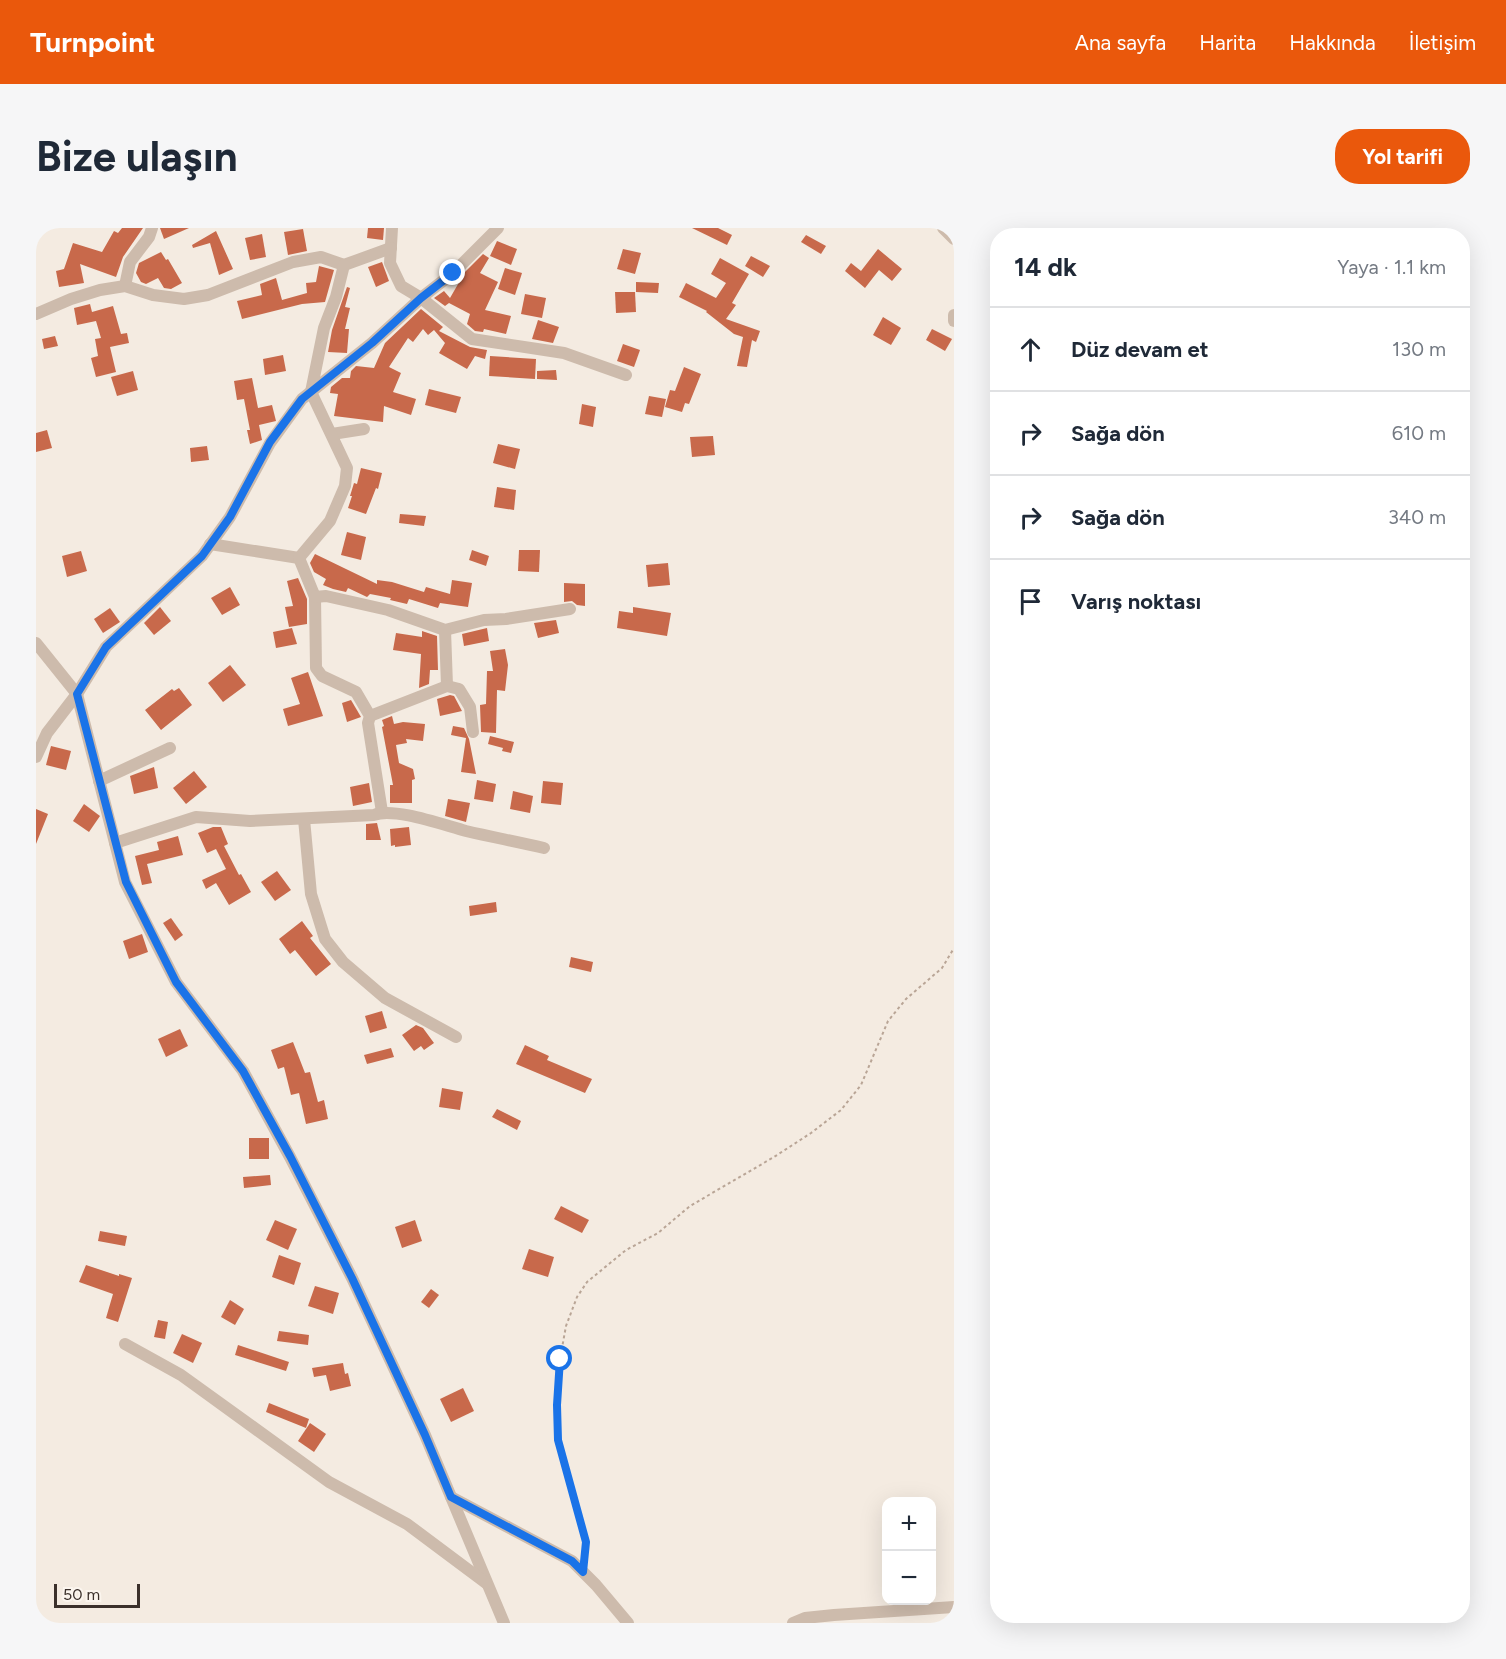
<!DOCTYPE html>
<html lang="tr">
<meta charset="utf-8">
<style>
body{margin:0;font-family:Figtree,sans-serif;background:#f6f6f7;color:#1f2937}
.controls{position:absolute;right:18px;bottom:18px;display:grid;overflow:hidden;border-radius:12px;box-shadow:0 6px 24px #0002}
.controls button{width:54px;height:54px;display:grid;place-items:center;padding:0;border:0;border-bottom:2px solid #e0e1e3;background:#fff;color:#1f2937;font:30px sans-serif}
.scale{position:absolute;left:18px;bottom:15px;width:86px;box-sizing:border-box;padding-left:6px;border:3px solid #3b302b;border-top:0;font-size:16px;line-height:21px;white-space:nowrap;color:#3b302b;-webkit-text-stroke:4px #fbf5ee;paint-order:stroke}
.stop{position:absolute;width:18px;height:18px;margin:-14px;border:4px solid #1a73e8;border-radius:50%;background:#fff}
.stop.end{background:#1a73e8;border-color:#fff;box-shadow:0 2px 6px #0008}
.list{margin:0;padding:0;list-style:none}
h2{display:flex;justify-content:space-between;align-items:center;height:78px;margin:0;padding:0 24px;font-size:26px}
h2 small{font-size:20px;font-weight:400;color:#747a83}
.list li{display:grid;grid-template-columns:39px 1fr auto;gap:18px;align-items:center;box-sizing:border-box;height:84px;padding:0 24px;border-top:2px solid #e0e1e3}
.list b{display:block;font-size:22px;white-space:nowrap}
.list em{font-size:20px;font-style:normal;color:#747a83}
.icon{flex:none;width:33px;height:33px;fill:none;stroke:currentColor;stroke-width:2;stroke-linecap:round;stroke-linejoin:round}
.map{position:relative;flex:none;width:918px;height:1395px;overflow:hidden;border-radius:24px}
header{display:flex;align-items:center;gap:36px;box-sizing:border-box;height:84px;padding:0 30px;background:#ea580c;color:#fff}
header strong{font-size:28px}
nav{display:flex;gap:33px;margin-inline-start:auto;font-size:21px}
.intro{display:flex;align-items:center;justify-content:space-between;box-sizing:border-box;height:144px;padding:0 36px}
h1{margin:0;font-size:42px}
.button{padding:15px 27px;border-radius:24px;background:#ea580c;color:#fff;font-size:21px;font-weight:700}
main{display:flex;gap:36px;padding:0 36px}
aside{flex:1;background:#fff;border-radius:24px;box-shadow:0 6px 24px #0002}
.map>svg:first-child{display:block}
</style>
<header>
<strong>Turnpoint</strong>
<nav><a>Ana sayfa</a><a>Harita</a><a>Hakkında</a><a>İletişim</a></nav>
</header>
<div class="intro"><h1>Bize ulaşın</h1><a class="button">Yol tarifi</a></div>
<main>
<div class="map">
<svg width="918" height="1395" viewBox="0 0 918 1395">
<rect width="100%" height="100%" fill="#f4ebe1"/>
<g fill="#c8694b">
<polygon points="86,0 107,0 87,29 80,49 44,36 48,55 23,59 20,43 28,41 37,15 66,24 78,3 82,5"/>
<polygon points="124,0 153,0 128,11"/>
<polygon points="332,0 348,0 347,12 331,10"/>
<polygon points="656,0 682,0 696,7 691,17"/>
<polygon points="267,1 271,23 252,27 248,4"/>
<polygon points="180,3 197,41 183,47 174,15 157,20 156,17"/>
<polygon points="226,6 230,29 214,32 209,10"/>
<polygon points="770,7 790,18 785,26 765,14"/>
<polygon points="461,13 481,21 475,37 454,28"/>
<polygon points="587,21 605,25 599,46 581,41"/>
<polygon points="842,21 866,41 856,53 843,42 829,60 809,43 815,35 825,43"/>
<polygon points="125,24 130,32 132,31 146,55 135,61 128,60 122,50 110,56 105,54 100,45 103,35"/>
<polygon points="447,26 453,30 444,45 462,54 449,82 475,88 470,106 448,101 447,104 439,103 431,96 434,86 413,75 409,78 398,70 408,63 414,70 429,44"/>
<polygon points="715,28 734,38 727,49 709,38"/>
<polygon points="684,30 713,46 696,75 700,77 690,91 724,103 720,114 716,112 711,139 701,138 707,109 698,106 670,84 671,83 643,69 650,55 680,70 690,55 675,46"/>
<polygon points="346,34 353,53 340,59 332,39"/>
<polygon points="283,38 298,42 289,74 266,76 206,91 201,73 226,67 224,56 240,50 246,72 271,65 270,55 280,54"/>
<polygon points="469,40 486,45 479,67 462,61"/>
<polygon points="600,54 623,55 622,65 600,64"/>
<polygon points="311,59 314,60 309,79 314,80 309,101 313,101 311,125 292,124 296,102"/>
<polygon points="579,64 599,64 600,84 580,85"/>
<polygon points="489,66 510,70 506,90 485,86"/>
<polygon points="54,76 56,84 77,78 85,106 91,105 93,115 74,119 80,144 60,149 55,130 62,128 59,111 65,110 60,93 41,97 38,80"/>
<polygon points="385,81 407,99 403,103 434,119 451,122 449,131 439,128 431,141 403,125 409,115 398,102 392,107 387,101 377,114 372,110 353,139 365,145 357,164 380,171 375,187 348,178 347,194 298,188 302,166 294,165 295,159 306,150 314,150 315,143 320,138 338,140 349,115"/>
<polygon points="847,89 865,100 855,117 837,107"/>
<polygon points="502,92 523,99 517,115 496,111"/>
<polygon points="896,101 916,111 909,123 890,112"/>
<polygon points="19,108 22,118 8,121 6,111"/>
<polygon points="587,116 604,122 598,139 581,133"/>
<polygon points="247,127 250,143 229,147 227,131"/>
<polygon points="454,128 500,131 499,151 453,148"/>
<polygon points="648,139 665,146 653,176 649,175 646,184 629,179 634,162 639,163"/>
<polygon points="520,142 521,152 501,151 501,143"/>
<polygon points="97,143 102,162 81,168 75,149"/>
<polygon points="216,150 222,180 236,177 240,193 223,197 226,212 214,216 211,202 214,202 208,171 201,172 198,153"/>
<polygon points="393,161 425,169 420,185 389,177"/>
<polygon points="613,168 630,171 626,189 609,186"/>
<polygon points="546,176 560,179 557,199 543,196"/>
<polygon points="11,202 16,220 0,224 0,205"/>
<polygon points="677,208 679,227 656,229 654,209"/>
<polygon points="462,216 484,221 479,241 457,235"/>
<polygon points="171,218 173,232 155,234 154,220"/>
<polygon points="325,240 346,245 342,261 340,260 330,286 312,280 316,268 314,268 318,255 321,256"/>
<polygon points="461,259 480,262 478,282 458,279"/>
<polygon points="364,286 390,288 388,298 363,295"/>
<polygon points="311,304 330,309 325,332 305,327"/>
<polygon points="436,322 453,328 450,338 433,332"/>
<polygon points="483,322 504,322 503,344 482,343"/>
<polygon points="45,323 51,343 31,349 26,328"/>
<polygon points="279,326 341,356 341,352 356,354 388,364 390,359 414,366 416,352 436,355 432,379 404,375 402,380 373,371 371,376 354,372 355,370 334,366 331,369 312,360 310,364 297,361 287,357 290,351 278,344 274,335"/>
<polygon points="632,335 634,357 612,359 610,337"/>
<polygon points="262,350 271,371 271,396 253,399 249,379 257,378 251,353"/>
<polygon points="528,355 549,356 549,378 541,377 536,373 528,374"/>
<polygon points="194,359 204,377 186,387 175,370"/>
<polygon points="124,379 135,393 118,407 108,395"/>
<polygon points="597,379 635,385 631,408 581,400 583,383 597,385"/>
<polygon points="74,380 84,394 67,405 58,391"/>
<polygon points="520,392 523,405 502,410 498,395"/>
<polygon points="256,400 261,416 240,420 237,404"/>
<polygon points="451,400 453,413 428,418 426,406"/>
<polygon points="386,403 401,408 402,442 394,442 393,456 383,460 385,426 357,422 360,405 386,409"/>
<polygon points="469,421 472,437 469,463 461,462 460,505 445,504 444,477 450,476 451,443 457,443 454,423"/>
<polygon points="194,437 210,457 187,474 172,455"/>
<polygon points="272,444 287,488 252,498 247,481 264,476 255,450"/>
<polygon points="143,460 156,477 125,502 109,482 136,461 138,463"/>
<polygon points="414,467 418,468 426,483 404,488 401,471"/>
<polygon points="315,472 325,489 311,494 306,475"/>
<polygon points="356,488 358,496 367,494 389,496 387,513 370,511 371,515 360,517 363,535 377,541 379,551 376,552 376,575 354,575 354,557 357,557 346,499 348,498 346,492"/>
<polygon points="417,498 428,500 433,511 440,546 425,544 430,510 415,507"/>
<polygon points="454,508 478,514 475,525 466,523 467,520 452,516"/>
<polygon points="15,518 35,523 30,542 10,537"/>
<polygon points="118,539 122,560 98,566 94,548"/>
<polygon points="158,543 171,559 150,576 137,560"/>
<polygon points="441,552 460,556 457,574 438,571"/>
<polygon points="507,553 527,555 525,577 505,575"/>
<polygon points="333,555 336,574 317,578 314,559"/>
<polygon points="477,563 497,568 494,585 474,581"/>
<polygon points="412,571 434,575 430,594 409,588"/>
<polygon points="48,576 64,588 53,604 37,593"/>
<polygon points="0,581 12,586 0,616"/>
<polygon points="341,595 345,612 330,612 330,596"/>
<polygon points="177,599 185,599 192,616 188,618 203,647 205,646 215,664 193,677 180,655 170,661 166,652 190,641 180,621 171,625 162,605"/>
<polygon points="373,599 375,617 359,619 359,617 355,618 354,601"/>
<polygon points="142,608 147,627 111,636 116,655 106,657 99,628 123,622 121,614"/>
<polygon points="241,643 255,662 239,673 225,654"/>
<polygon points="460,674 461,684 434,688 433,678"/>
<polygon points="135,690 147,707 139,713 127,695"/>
<polygon points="266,693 277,708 274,710 295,736 280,748 259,722 254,726 243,711"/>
<polygon points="106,706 112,724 93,731 87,713"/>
<polygon points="535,729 557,734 555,744 533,739"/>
<polygon points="346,783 351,800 334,805 329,788"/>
<polygon points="380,797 387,800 398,815 388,822 385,818 378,823 366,807"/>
<polygon points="144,801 152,818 130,829 122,811"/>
<polygon points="257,814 269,845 274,844 282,874 288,872 292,891 270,896 263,865 255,867 248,839 242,841 235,822"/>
<polygon points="489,817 513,828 511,832 556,851 549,865 480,836"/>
<polygon points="355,820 358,829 331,836 328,827"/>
<polygon points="406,860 427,864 424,882 403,879"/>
<polygon points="461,881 485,893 481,902 456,889"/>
<rect x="213" y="910" width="20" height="21"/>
<polygon points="234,947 235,957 208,960 207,949"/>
<polygon points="525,978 553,992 546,1005 518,991"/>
<polygon points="239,992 261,1001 252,1022 230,1012"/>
<polygon points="379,992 386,1013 366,1020 359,999"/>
<polygon points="64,1003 91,1008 89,1018 62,1013"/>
<polygon points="493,1021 518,1029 512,1049 486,1041"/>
<polygon points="243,1027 265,1035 258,1057 236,1049"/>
<polygon points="50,1037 83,1048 83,1046 96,1050 82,1094 70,1090 77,1066 43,1054"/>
<polygon points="279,1058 303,1065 297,1086 272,1078"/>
<polygon points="395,1061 403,1067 393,1080 385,1074"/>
<polygon points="194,1072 208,1081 199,1097 185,1089"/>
<polygon points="122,1092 132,1094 129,1111 118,1109"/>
<polygon points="243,1103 273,1107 272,1117 241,1113"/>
<polygon points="146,1106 166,1115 157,1135 137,1125"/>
<polygon points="202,1117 253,1134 250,1143 199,1127"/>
<polygon points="307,1135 309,1146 312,1145 315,1158 294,1163 290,1147 278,1149 276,1140"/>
<polygon points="427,1160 438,1183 415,1194 404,1171"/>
<polygon points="233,1175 273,1191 270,1200 230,1184"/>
<polygon points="274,1195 290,1206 278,1224 262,1213"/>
</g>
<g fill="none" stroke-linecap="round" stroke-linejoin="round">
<polyline stroke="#b9a596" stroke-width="2" stroke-dasharray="3 3" stroke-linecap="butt" points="548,1328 550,1314 522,1212 521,1177 524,1131 530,1098 541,1069 551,1054 590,1022 622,1005 654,978 738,929 775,905 805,882 825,857 852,793 870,771 906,740 918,720"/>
<g stroke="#cdbbac" stroke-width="12">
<polyline points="356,0 354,35 365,58 385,70 436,111 528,125 590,147"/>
<polyline points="907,0 918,11"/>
<polyline points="89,58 94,34 113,9 116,0"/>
<polyline points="0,86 35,71 64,62 89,58 117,67 148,71 172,67 257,34 285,29 308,37 355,20"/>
<polyline points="918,93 918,87"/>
<polyline points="296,206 328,201"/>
<polyline points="174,316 263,330"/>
<polyline points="263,330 294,293 309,258 311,240 275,164 288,100 300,69 308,37"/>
<polyline points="263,330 279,369 280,440 286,448 320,464 334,488 332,495 346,584"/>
<polyline points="279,369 290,368 352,382 409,402 448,392 470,391 534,381"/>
<polyline points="409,402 411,458"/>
<polyline points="0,415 41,466 89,654 140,754 207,843 254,929 316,1050 389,1207 468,1395"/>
<polyline points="334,488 411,458 423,461 434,479 437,504"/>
<polyline points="0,529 11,505 41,466 70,419 166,328 194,289 234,215 266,171 336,115 385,70 417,45 462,0"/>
<polyline points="63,553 134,520"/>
<polyline points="268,591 275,666 289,711 307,734 349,770 420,809"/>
<path d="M79,615L160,589L214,593L338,587C358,579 407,597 430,603C456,609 482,614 508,620"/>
<polyline points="89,1116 145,1147 293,1254 371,1296 450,1355"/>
<polyline points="415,1269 536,1333 560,1357 592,1395"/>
<polyline points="757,1395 769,1390 798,1387 918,1379"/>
</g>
</g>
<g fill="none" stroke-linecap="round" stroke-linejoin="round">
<polyline stroke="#1a73e8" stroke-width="8" points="417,45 385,70 336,115 266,171 234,214 194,289 166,328 70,419 41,466 90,654 140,754 207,843 254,928 316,1050 389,1207 415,1269 536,1333 547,1344 550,1314 522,1212 521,1177 524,1131"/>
</g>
</svg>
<div class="controls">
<button>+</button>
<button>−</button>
</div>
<div class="scale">50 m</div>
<div class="stop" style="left:524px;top:1131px"></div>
<div class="stop end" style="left:417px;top:45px"></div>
</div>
<aside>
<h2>14 dk<small>Yaya · 1.1 km</small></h2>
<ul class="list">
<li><svg class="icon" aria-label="ahead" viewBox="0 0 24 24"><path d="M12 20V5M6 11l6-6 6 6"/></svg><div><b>Düz devam et</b></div><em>130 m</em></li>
<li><svg class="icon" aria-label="right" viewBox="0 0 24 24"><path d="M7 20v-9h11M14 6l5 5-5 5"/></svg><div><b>Sağa dön</b></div><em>610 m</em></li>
<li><svg class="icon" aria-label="right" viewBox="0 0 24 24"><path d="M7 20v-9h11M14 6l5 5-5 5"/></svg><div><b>Sağa dön</b></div><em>340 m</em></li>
<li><svg class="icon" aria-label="arrive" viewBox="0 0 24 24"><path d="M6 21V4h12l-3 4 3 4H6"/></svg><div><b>Varış noktası</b></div></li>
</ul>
</aside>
</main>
